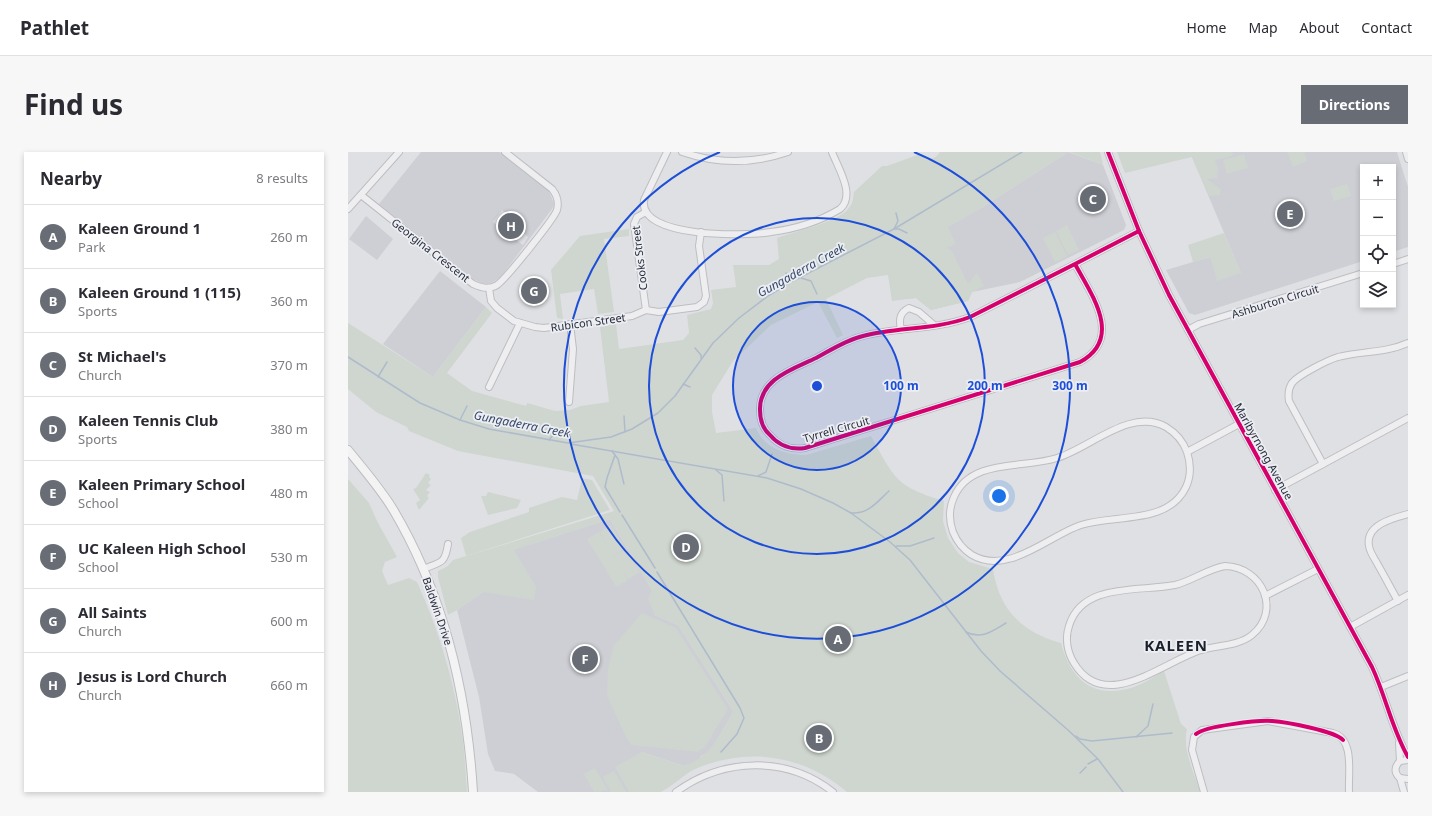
<!DOCTYPE html>
<meta charset="utf-8">
<style>
body{margin:0;font-family:"Noto Sans",sans-serif;background:#f7f7f7;color:#2b2b33}
.controls{position:absolute;right:12px;top:12px;display:grid;overflow:hidden;border-radius:0px;box-shadow:0 2px 6px #0003}
.controls button{width:36px;height:36px;display:grid;place-items:center;padding:0;border:0;border-bottom:1px solid #e1e1e2;background:#fff;color:#2b2b33;font:20px sans-serif}
.you{position:absolute;left:651px;top:344px;width:14px;height:14px;margin:-10px;border:3px solid #fff;border-radius:50%;background:#1a73e8;box-shadow:0 0 0 6px #1a73e833}
.badge{display:grid;place-items:center;width:26px;height:26px;border-radius:50%;background:#686c74;color:#fff;font-size:13px;font-weight:700}
.pin{position:absolute;translate:-50% -50%;border:2px solid #fff;box-shadow:0 1px 4px #0006}
.list{margin:0;padding:0;list-style:none}
h2{display:flex;justify-content:space-between;align-items:center;height:52px;margin:0;padding:0 16px;font-size:17px}
h2 small{font-size:13px;font-weight:400;color:#7c7c81}
.list li{display:grid;grid-template-columns:26px 1fr auto;gap:12px;align-items:center;box-sizing:border-box;height:64px;padding:0 16px;border-top:1px solid #e1e1e2}
.list b{display:block;font-size:15px;white-space:nowrap}
.list p{margin:0;font-size:13px;white-space:nowrap;color:#7c7c81}
.list em{font-size:13px;font-style:normal;color:#7c7c81}
.icon{flex:none;width:22px;height:22px;fill:none;stroke:currentColor;stroke-width:2;stroke-linecap:round;stroke-linejoin:round}
.map{position:relative;flex:none;width:1060px;height:640px;overflow:hidden;border-radius:0px}
header{display:flex;align-items:center;gap:24px;box-sizing:border-box;height:56px;padding:0 20px;background:#fff;border-bottom:1px solid #e1e1e2}
header strong{font-size:19px}
nav{display:flex;gap:22px;margin-inline-start:auto;font-size:14px}
.intro{display:flex;align-items:center;justify-content:space-between;box-sizing:border-box;height:96px;padding:0 24px}
h1{margin:0;font-size:28px}
.button{padding:10px 18px;border-radius:0px;background:#686c74;color:#fff;font-size:14px;font-weight:700}
main{display:flex;gap:24px;padding:0 24px}
aside{flex:1;background:#fff;border-radius:0px;box-shadow:0 2px 6px #0003}
.map>svg:first-child{display:block}
</style>
<header>
<strong>Pathlet</strong>
<nav><a>Home</a><a>Map</a><a>About</a><a>Contact</a></nav>
</header>
<div class="intro"><h1>Find us</h1><a class="button">Directions</a></div>
<main>
<aside>
<h2>Nearby<small>8 results</small></h2>
<ul class="list">
<li><span class="badge">A</span><div><b>Kaleen Ground 1</b><p>Park</p></div><em>260 m</em></li>
<li><span class="badge">B</span><div><b>Kaleen Ground 1 (115)</b><p>Sports</p></div><em>360 m</em></li>
<li><span class="badge">C</span><div><b>St Michael's</b><p>Church</p></div><em>370 m</em></li>
<li><span class="badge">D</span><div><b>Kaleen Tennis Club</b><p>Sports</p></div><em>380 m</em></li>
<li><span class="badge">E</span><div><b>Kaleen Primary School</b><p>School</p></div><em>480 m</em></li>
<li><span class="badge">F</span><div><b>UC Kaleen High School</b><p>School</p></div><em>530 m</em></li>
<li><span class="badge">G</span><div><b>All Saints</b><p>Church</p></div><em>600 m</em></li>
<li><span class="badge">H</span><div><b>Jesus is Lord Church</b><p>Church</p></div><em>660 m</em></li>
</ul>
</aside>
<div class="map">
<svg width="1060" height="640" viewBox="0 0 1060 640">
<rect width="100%" height="100%" fill="#dfe0e3"/>
<g fill="#cdcfd5" fill-rule="evenodd">
<path d="M73,0H151L201,39L206,52L204,57L152,126L143,131L135,132L127,128L31,52ZM154,58L176,75L173,79L180,85L175,93L145,70Z"/>
<polygon points="720,0 755,13 778,73 776,78 672,130 624,140 620,149 583,158 568,146 552,147 564,95 633,56"/>
<polygon points="866,0 1049,0 1060,35 1060,95 1045,100 1045,15 1015,15 1015,109 847,163 841,161 818,118 862,105 893,121 844,5"/>
<polygon points="18,64 45,87 29,108 1,87"/>
<polygon points="92,119 138,155 85,225 35,192"/>
<polygon points="262,367 304,438 307,463 330,473 384,557 384,562 362,600 353,604 350,609 336,614 294,600 281,640 190,640 166,622 147,619 140,602 131,545 109,458 135,440 139,406"/>
</g>
<g fill="#cfd6cf">
<path d="M592,0H720L633,56L600,75L608,92L599,96L604,99L620,132L629,121L636,134L624,140L620,149L583,158L568,146L544,149L540,123L519,126L478,147L495,183L489,186L470,150L423,173L385,209L364,243V260L368,281L408,276C417,297 437,303 458,303L523,284C547,327 547,334 596,349L595,369L600,386L610,401L621,410L645,417C651,458 674,480 713,491C723,529 747,548 786,535C797,531 807,524 816,519L833,572L839,577C834,597 846,620 852,640H499C454,602 398,594 345,618C336,623 318,639 312,640C302,640 291,640 281,640L267,615L294,600L336,614C364,603 369,587 384,562V557L330,473L307,463L300,447L304,438L262,367L166,398L188,435L186,448L135,440L109,458L100,463L90,425V419L100,414L105,408L266,359L245,324L110,299L61,279L59,275L28,260L0,237V171L85,225L138,155L144,161L99,221L124,239L178,254L179,251L207,259L222,258L233,254L261,250L252,175L268,172L271,197L335,188L341,181L339,163L363,157L365,151L363,138L388,135L385,113H421L431,107L429,86C445,80 490,70 500,57C505,52 505,47 506,40L534,14H539L572,2C579,9 587,8 592,0Z"/>
<polygon points="721,0 752,0 755,13"/>
<polygon points="769,0 884,0 885,1 884,4 867,8 870,16 869,26 859,27 873,37 872,43 861,44 844,5 777,21"/>
<polygon points="939,0 956,0 959,9 945,15"/>
<polygon points="896,2 900,16 879,22 875,8"/>
<polygon points="999,32 1003,44 986,49 982,37"/>
<polygon points="719,73 731,98 720,103 708,79"/>
<polygon points="281,77 281,84 256,87 266,160 250,162 246,137 212,142 215,167 209,166 203,118 232,84"/>
<polygon points="707,80 719,104 707,110 695,86"/>
<polygon points="876,81 893,121 869,129 862,105 845,110 840,93"/>
<polygon points="78,321 82,323 81,325 83,327 80,331 83,333 78,338 82,340 79,344 81,346 71,358 68,351 72,348 65,337 68,336"/>
<polygon points="234,326 244,328 262,358 118,404 113,386 122,380 181,360 181,356 214,345 229,348"/>
<path d="M0,327L21,351L30,371L49,405L37,410L34,419L40,433L61,426L69,430C90,476 105,525 113,576C117,597 117,619 119,640H0Z"/>
<polygon points="140,340 173,348 169,356 140,363 133,344 138,344"/>
<polygon points="263,373 277,396 262,406 266,404 280,428 268,435 239,387 251,380 263,400 252,380"/>
<polygon points="278,397 292,420 280,427 266,404"/>
<polygon points="294,461 328,476 380,557 357,595 349,600 283,593 277,583 259,544 260,517 266,493"/>
<polygon points="247,616 260,638 246,640 236,622"/>
<polygon points="266,619 278,640 263,640 255,625"/>
</g>
<g fill="none" stroke-linecap="round" stroke-linejoin="round">
<g stroke="#afbbcb" stroke-width="1.5">
<polyline points="548,61 550,69 546,77 551,77 559,81"/>
<polyline points="438,121 441,131"/>
<polyline points="453,126 463,129 469,142"/>
<polyline points="347,196 353,203 353,206"/>
<polyline points="0,205 72,251 112,268 141,277 220,291 263,285 284,277 310,261 327,244 365,191 391,166 420,144 441,131 546,77 674,0"/>
<polyline points="30,225 39,210"/>
<polyline points="335,232 342,235"/>
<polyline points="276,264 277,280"/>
<polyline points="112,268 119,254"/>
<polyline points="201,288 206,282 207,278"/>
<polyline points="223,292 419,326 453,337 485,351 503,361 542,390 562,408 633,499 652,519 720,578 750,607 775,640"/>
<polyline points="264,299 270,307 276,332"/>
<polyline points="267,303 259,326 257,335 272,360"/>
<polyline points="368,318 374,323 376,349"/>
<polyline points="410,324 418,320 424,302"/>
<path d="M503,361C521,362 529,350 541,339"/>
<polyline points="274,363 307,416"/>
<polyline points="548,394 562,394 586,386"/>
<polyline points="309,420 392,556 396,566 389,582 373,600"/>
<path d="M618,480C633,488 645,479 658,471"/>
<polyline points="728,584 732,587 744,589 824,581"/>
<polyline points="788,585 800,574 805,552"/>
<polyline points="740,612 749,607"/>
<polyline points="732,621 738,615"/>
</g>
<defs>
<g id="minor">
<path d="M319,0L296,48C290,87 399,84 423,80C447,77 472,69 492,57C508,43 490,16 484,0"/>
<path d="M334,0C369,12 405,12 440,0"/>
<path d="M760,0L791,79L821,143L1024,515C1038,545 1044,577 1060,605"/>
<polyline points="1058,0 1060,7"/>
<path d="M13,43L125,132C133,136 141,138 149,133C157,128 206,67 209,58C211,50 209,43 204,37L157,0"/>
<polyline points="0,57 51,0"/>
<polyline points="298,60 289,65 286,72 298,158"/>
<path d="M727,112L622,165C588,178 550,175 515,184C498,188 483,198 468,206C445,217 411,227 412,258C412,268 415,277 422,283C431,294 444,298 457,296L732,210C776,186 743,142 727,112L791,79"/>
<polyline points="1045,112 1060,107"/>
<polyline points="141,136 143,149 149,156 166,169 187,175 196,176 284,164 298,158 311,160 349,155 356,150 358,144 351,94 353,80"/>
<path d="M553,178C551,168 551,161 561,156L571,160L586,173"/>
<polyline points="840,178 851,172 1015,121"/>
<polyline points="141,235 172,171"/>
<polyline points="221,250 225,197 222,172"/>
<path d="M839,300C835,289 828,281 818,275C783,255 742,296 709,306C675,317 623,306 606,345C601,356 601,369 605,380C609,390 616,398 624,403C660,424 700,384 733,373C767,362 820,373 838,335C843,324 843,312 839,300L891,272"/>
<path d="M975,312L941,249C940,243 940,237 944,231C950,223 980,208 990,205C1013,199 1038,201 1060,191"/>
<polyline points="927,338 1060,266"/>
<path d="M877,414C914,415 934,458 904,483C889,495 867,493 850,499C813,512 756,561 726,511C719,500 717,486 721,474C734,430 792,440 827,433C844,429 859,417 877,414Z"/>
<path d="M75,417C93,410 97,412 100,392"/>
<polyline points="917,444 970,417"/>
<path d="M1050,449C1043,437 1037,425 1030,413C1027,407 1022,401 1021,394C1017,373 1045,366 1060,362"/>
<polyline points="1002,475 1060,443"/>
<polyline points="1033,535 1060,524"/>
<polyline points="1051,591 1052,609"/>
<path d="M1060,608L1052,609C1046,615 1046,621 1052,626L1060,627"/>
<polyline points="1052,626 1056,640"/>
<path d="M328,640C375,606 438,603 485,640"/>
<path d="M856,640L844,598L846,585L854,578L920,569L985,581C1007,587 1000,622 1001,640"/>
</g>
<path id="major" d="M0,298C16,318 33,337 46,359C96,444 119,542 125,640"/>
</defs>
<use href="#minor" stroke="#bdbec1" stroke-width="8"/>
<use href="#major" stroke="#bbbdc0" stroke-width="10"/>
<use href="#minor" stroke="#eeeef0" stroke-width="6"/>
<use href="#major" stroke="#f3f3f4" stroke-width="8"/>
<defs>
<g id="cycleway">
<path d="M760,0L791,79L821,143L1024,515C1038,545 1044,577 1060,605"/>
<path d="M727,112L622,165C588,178 550,175 515,184C498,188 483,198 468,206C445,217 411,227 412,258C412,268 415,277 422,283C431,294 444,298 457,296L732,210C776,186 743,142 727,112L791,79"/>
<path d="M848,582C857,574 911,568 924,569C938,570 987,579 995,588"/>
</g>
</defs>
<use href="#cycleway" stroke="#eceef3" stroke-width="6"/>
<use href="#cycleway" stroke="#d6006c" stroke-width="4"/>
</g>
<circle cx="469" cy="234" r="84" fill="#1d4ed8" fill-opacity=".12"/>
<g fill="none" stroke="#1d4ed8" stroke-width="2">
<circle cx="469" cy="234" r="84"/>
<circle cx="469" cy="234" r="168"/>
<path d="M566 0A253 253 0 1 1 372 0"/>
</g>
<g text-anchor="middle" dominant-baseline="central" stroke-width="3.5" stroke-linejoin="round" paint-order="stroke">
<g font-size="11" fill="#282d39" stroke="#eceef3">
<text transform="translate(83 98) rotate(38)">Georgina Crescent</text>
<text transform="translate(291 106) rotate(-97)">Cooks Street</text>
<text transform="translate(927 149) rotate(-17)">Ashburton Circuit</text>
<text transform="translate(240 170) rotate(-8)">Rubicon Street</text>
<text transform="translate(488 277) rotate(-16)">Tyrrell Circuit</text>
<text transform="translate(916 299) rotate(61)">Maribyrnong Avenue</text>
<text transform="translate(90 459) rotate(71)">Baldwin Drive</text>
</g>
<g font-size="12" font-style="italic" fill="#374a69" stroke="#eceef3">
<text transform="translate(453 118) rotate(-29)">Gungaderra Creek</text>
<text transform="translate(174 272) rotate(11)">Gungaderra Creek</text>
</g>
<g font-size="15" font-weight="bold" letter-spacing="1" fill="#1a1f2a" stroke="#eceef3">
<text x="828" y="493">KALEEN</text>
</g>
</g>
<circle cx="469" cy="234" r="6" fill="#1d4ed8" stroke="#eceef3" stroke-width="2"/>
<g font-size="12" text-anchor="middle" font-weight="bold" fill="#1d4ed8" stroke="#eceef3" stroke-width="3.5" stroke-linejoin="round" paint-order="stroke">
<text x="553" y="238">100 m</text>
<text x="637" y="238">200 m</text>
<text x="722" y="238">300 m</text>
</g>
</svg>
<div class="controls">
<button>+</button>
<button>−</button>
<button><svg class="icon" aria-label="locate" viewBox="0 0 24 24"><circle cx="12" cy="12" r="6"/><path d="M12 2v4M12 18v4M2 12h4M18 12h4"/></svg></button>
<button><svg class="icon" aria-label="layers" viewBox="0 0 24 24"><path d="M12 4l9 5-9 5-9-5zM3 14l9 5 9-5"/></svg></button>
</div>
<div class="you"></div>
<div class="pin badge" style="left:490px;top:487px">A</div>
<div class="pin badge" style="left:471px;top:586px">B</div>
<div class="pin badge" style="left:745px;top:47px">C</div>
<div class="pin badge" style="left:338px;top:395px">D</div>
<div class="pin badge" style="left:942px;top:62px">E</div>
<div class="pin badge" style="left:237px;top:507px">F</div>
<div class="pin badge" style="left:186px;top:139px">G</div>
<div class="pin badge" style="left:163px;top:74px">H</div>
</div>
</main>
